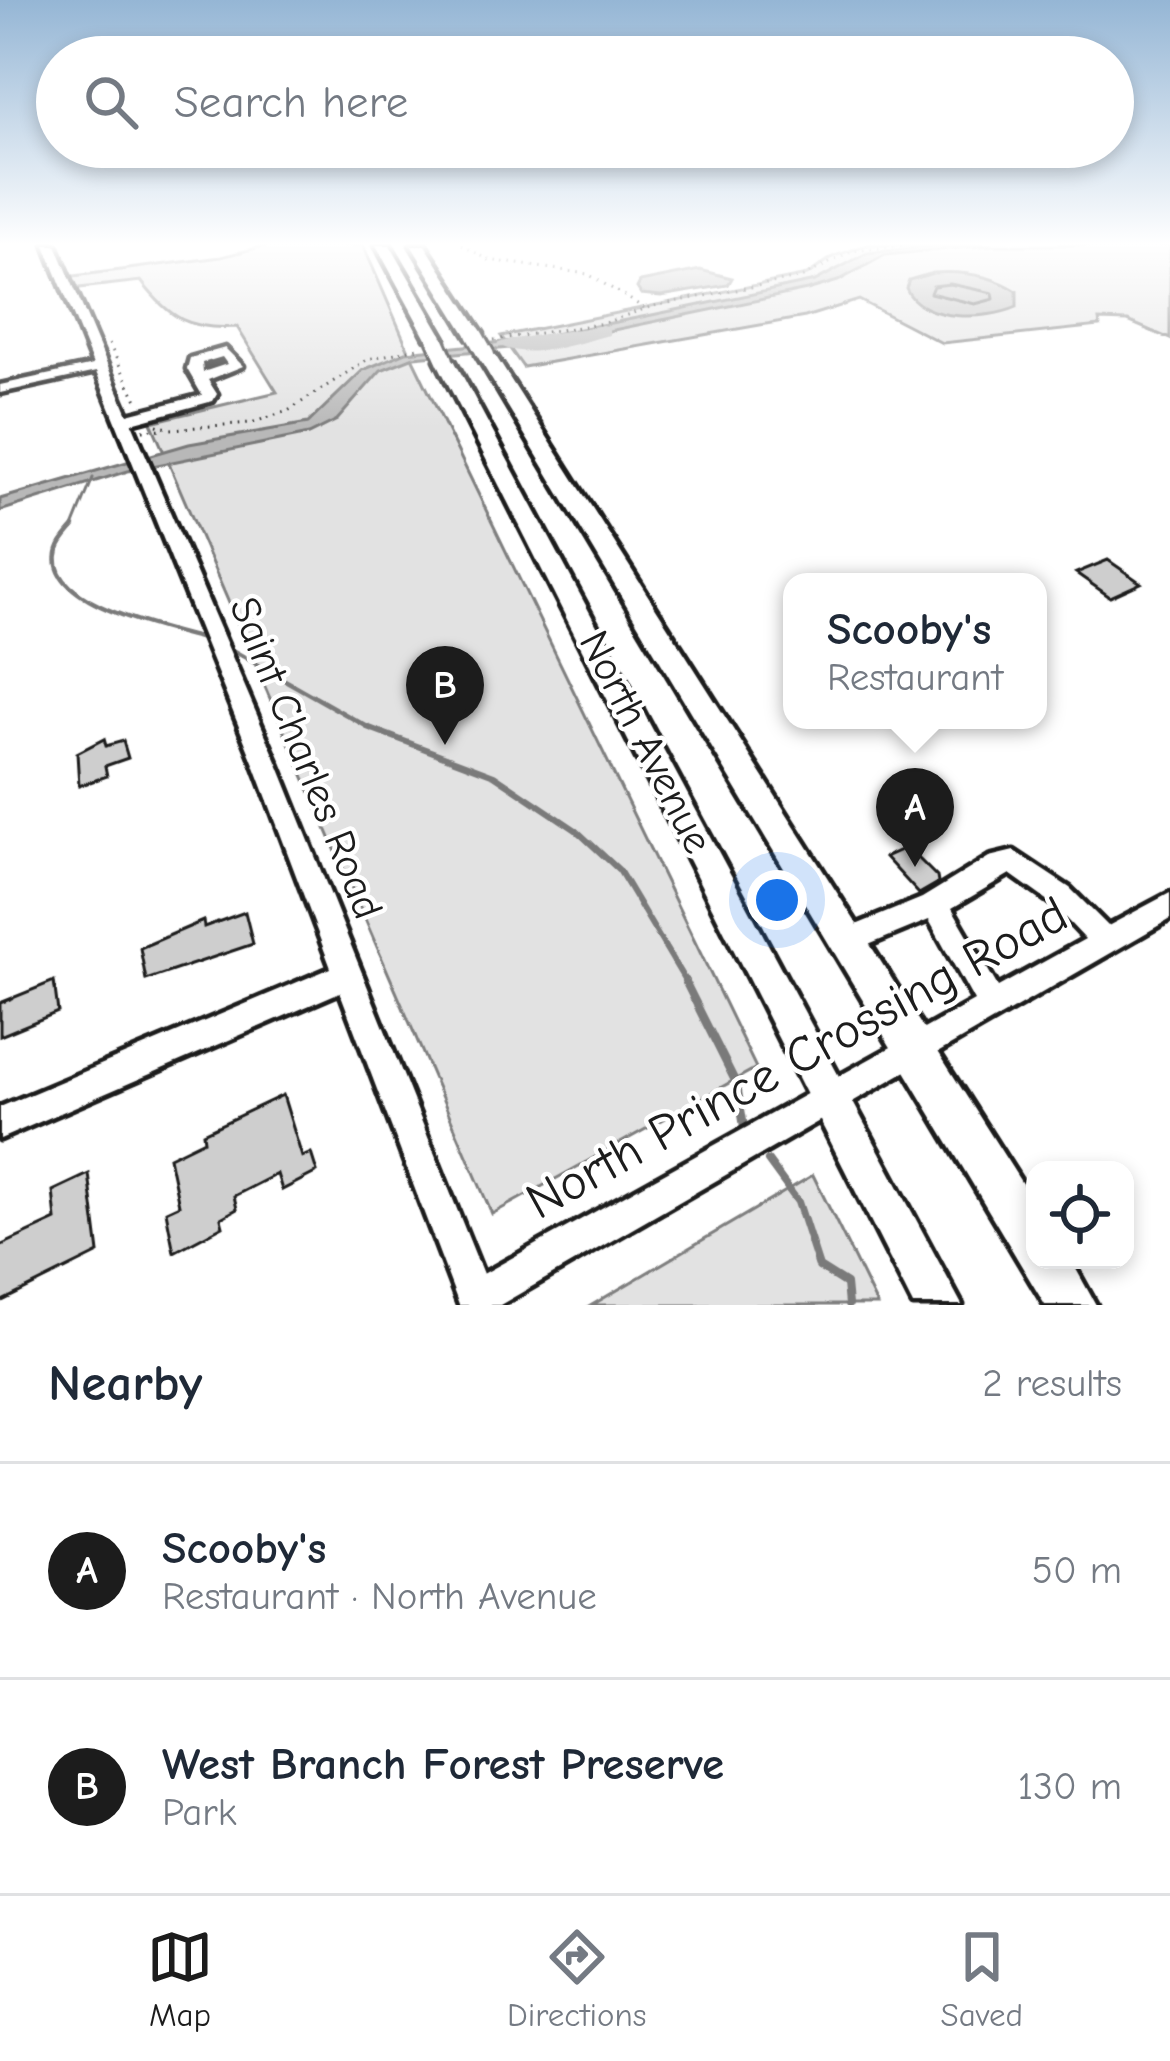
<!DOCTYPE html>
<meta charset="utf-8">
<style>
body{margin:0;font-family:"Comic Neue",sans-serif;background:#f2f2f3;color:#1f2937}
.controls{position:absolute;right:36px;bottom:36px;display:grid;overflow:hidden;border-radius:24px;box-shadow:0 6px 18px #0003}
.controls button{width:108px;height:108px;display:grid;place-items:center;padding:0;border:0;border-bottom:3px solid #e0e1e3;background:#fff;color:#1f2937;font:60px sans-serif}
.you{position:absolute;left:777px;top:900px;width:42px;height:42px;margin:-30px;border:9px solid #fff;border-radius:50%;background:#1a73e8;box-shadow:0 0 0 18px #1a73e833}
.badge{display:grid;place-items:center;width:78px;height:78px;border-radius:50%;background:#1c1c1c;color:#fff;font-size:39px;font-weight:700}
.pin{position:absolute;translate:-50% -99px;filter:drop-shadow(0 3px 6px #0008)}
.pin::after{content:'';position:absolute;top:63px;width:42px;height:36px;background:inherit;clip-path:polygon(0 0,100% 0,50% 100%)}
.popup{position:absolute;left:783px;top:573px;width:264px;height:156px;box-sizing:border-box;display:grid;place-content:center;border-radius:24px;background:#fff;filter:drop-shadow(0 3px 9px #0005);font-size:39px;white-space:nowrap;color:#747a83}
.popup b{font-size:45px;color:#1f2937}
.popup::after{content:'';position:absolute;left:50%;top:100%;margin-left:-24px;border:24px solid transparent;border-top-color:#fff}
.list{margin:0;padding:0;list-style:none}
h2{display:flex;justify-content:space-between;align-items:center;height:156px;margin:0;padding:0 48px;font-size:51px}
h2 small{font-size:39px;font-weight:400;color:#747a83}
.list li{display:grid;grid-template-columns:78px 1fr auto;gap:36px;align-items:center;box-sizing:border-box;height:216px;padding:0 48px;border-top:3px solid #e0e1e3}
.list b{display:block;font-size:45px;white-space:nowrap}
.list p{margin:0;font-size:39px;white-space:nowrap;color:#747a83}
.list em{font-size:39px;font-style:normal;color:#747a83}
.icon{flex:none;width:66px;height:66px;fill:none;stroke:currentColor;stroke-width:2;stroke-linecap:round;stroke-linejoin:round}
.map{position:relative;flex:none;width:1170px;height:1305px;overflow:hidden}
.search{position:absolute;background:#fff;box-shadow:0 6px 18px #0003;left:36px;right:36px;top:36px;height:132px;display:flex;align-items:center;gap:30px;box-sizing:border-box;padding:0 42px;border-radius:66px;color:#747a83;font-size:45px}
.sheet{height:588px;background:#fff}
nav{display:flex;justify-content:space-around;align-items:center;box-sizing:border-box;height:168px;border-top:3px solid #e0e1e3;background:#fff;font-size:33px;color:#747a83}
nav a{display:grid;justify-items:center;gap:6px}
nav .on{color:#1c1c1c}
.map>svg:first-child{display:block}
</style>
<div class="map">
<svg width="1170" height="1305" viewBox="0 0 1170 1305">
<rect width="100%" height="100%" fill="#fff"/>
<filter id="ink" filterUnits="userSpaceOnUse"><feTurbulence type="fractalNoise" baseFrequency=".00833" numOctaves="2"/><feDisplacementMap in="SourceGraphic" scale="24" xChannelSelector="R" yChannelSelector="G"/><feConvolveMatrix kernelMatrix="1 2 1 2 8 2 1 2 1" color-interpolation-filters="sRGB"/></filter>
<g filter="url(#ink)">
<g fill="#e2e2e2" stroke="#7f7f7f" stroke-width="3">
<path d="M269,245H363L410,353L756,1068L492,1214L151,422L277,392L237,327C189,330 170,319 141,281L70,289L66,277L221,257Z"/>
<polygon points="867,245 1170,245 1170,339 1128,321 1099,320 1100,326 942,343 859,300 805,317 523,367 501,336 807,275 834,256"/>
<polygon points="813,1175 877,1305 592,1305"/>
</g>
<g fill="#b8b8b8" stroke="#7a7a7a" stroke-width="3">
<polygon points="942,245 991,245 885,255 838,281 807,290 541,345 414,357 381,370 337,420 309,434 128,471 0,511 0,499 189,444 308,423 363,370 406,352 523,340 647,316 815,281 867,253"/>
<polygon points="700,270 732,278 728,285 661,296 641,294 637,288 640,282"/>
<path d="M933,273C963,271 992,275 1017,291V307C988,320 920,323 906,288L909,280Z"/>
</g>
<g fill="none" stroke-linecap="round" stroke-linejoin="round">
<polygon stroke="#5a5a5a" stroke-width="3" points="950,284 993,293 994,299 975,304 930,293 933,286"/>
<polyline stroke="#7a7a7a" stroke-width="3" points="72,530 93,478"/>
<g stroke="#7a7a7a" stroke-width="4.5">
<path d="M74,527C69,533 60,542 58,550C41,604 171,630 206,640"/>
<polyline points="232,650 373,730"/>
</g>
<polyline stroke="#7a7a7a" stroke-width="6" points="367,727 494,775 576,830 619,870 687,984"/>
<g stroke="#7a7a7a" stroke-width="8">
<polyline points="685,981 737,1085 744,1127"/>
<polyline points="768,1161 798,1202 819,1267 846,1284 848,1305"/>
</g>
<path fill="#b8b8b8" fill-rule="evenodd" d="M602,325L609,327V335C578,343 525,362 497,344C505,338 582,330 602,325Z"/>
</g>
<g fill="#cecece" stroke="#1c1c1c" stroke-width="3">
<polygon points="1108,560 1141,583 1110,597 1076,573"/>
<polygon points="104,739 106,746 123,741 128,758 105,766 107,776 79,786 77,753"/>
<polygon points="907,847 937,877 938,883 919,894 885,857"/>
<polygon points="245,912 253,944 146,980 140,948 203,921 204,927"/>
<polygon points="54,981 58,1012 0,1036 0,1003"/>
<polygon points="283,1095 302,1157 311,1153 317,1172 282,1190 277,1174 234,1196 237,1209 221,1218 223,1226 174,1252 166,1211 179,1205 169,1157 204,1140 203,1133"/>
<polygon points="89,1174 99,1253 0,1302 0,1246 56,1220 53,1191"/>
</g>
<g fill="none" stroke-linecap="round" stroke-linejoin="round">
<defs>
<path id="minor" d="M45,245H56L128,414L202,395L187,369L190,358L225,348L243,366L208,380L217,394L213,401L132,423L278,764L483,1274L974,1001L929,920L849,953L839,950L835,941L839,932L922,898L989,857L1014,851L1070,888L1108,926L1170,893V919L500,1305H459L340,992L0,1139V1107L331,968L254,764L96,372L0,393V385L93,365ZM222,357L227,364L203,372L202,363ZM1010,874L1052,904L1085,939L998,987L952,908Z"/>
<g id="major">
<polygon points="376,245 390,245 444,338 441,342 426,338"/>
<polygon points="411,245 425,245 483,334 480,338 468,338"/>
<polygon points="480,351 495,355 1035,1204 1035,1260 1071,1260 1096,1305 1045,1305 477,355"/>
<polygon points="445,355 454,360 962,1305 913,1305 436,360"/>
</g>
</defs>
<use href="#minor" stroke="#1c1c1c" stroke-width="9"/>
<use href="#major" stroke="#1c1c1c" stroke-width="9"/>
<g stroke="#1c1c1c" stroke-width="3" stroke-dasharray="1.5 6" stroke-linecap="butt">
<polyline points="462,245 489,260 588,274 644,308"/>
<polyline points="494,340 604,323 653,306 803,277 852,251 906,245"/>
<polyline points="109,344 137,400"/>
<polyline points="157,425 171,429 251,423 288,411 368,359 418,348"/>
<polyline points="143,430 163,429"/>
</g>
<use href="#minor" fill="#fff" fill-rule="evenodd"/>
<use href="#major" fill="#fff" fill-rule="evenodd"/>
<defs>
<g id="major-bridge">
<polyline points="474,334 486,355"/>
<polyline points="435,338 445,360"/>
</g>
</defs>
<use href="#major-bridge" stroke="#1c1c1c" stroke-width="22" stroke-linecap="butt"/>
<use href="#major-bridge" stroke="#fff" stroke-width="16"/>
</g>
</g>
<linearGradient id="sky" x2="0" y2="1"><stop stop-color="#95b6d5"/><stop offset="0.57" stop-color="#fff"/><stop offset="1" stop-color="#fff" stop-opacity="0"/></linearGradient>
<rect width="1170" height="428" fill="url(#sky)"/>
<g text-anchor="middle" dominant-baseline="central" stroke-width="9" stroke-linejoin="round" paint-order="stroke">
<g font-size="42" fill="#1c1c1c" stroke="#fff">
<text transform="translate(646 742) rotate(63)">North Avenue</text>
<text transform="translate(306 758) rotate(68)">Saint Charles Road</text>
</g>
<g font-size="51" fill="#1c1c1c" stroke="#fff">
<text transform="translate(797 1058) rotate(-29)">North Prince Crossing Road</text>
</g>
</g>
</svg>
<div class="controls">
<button><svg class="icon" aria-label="locate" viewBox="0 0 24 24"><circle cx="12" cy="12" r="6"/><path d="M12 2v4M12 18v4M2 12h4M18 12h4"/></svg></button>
</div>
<div class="you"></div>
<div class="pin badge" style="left:915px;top:867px">A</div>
<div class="popup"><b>Scooby's</b>Restaurant</div>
<div class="pin badge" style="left:445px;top:745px">B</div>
<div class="search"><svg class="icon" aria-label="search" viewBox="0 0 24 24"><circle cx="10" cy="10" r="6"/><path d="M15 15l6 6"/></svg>Search here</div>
</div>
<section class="sheet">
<h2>Nearby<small>2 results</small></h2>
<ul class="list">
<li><span class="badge">A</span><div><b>Scooby's</b><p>Restaurant · North Avenue</p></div><em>50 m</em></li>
<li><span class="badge">B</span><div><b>West Branch Forest Preserve</b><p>Park</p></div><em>130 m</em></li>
</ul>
</section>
<nav>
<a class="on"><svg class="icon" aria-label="map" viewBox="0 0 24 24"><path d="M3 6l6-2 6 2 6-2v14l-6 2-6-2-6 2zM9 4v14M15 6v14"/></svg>Map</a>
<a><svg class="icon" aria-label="directions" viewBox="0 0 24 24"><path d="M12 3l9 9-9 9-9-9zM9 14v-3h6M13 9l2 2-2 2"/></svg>Directions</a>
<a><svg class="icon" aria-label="saved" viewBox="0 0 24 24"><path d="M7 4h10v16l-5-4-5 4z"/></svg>Saved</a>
</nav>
